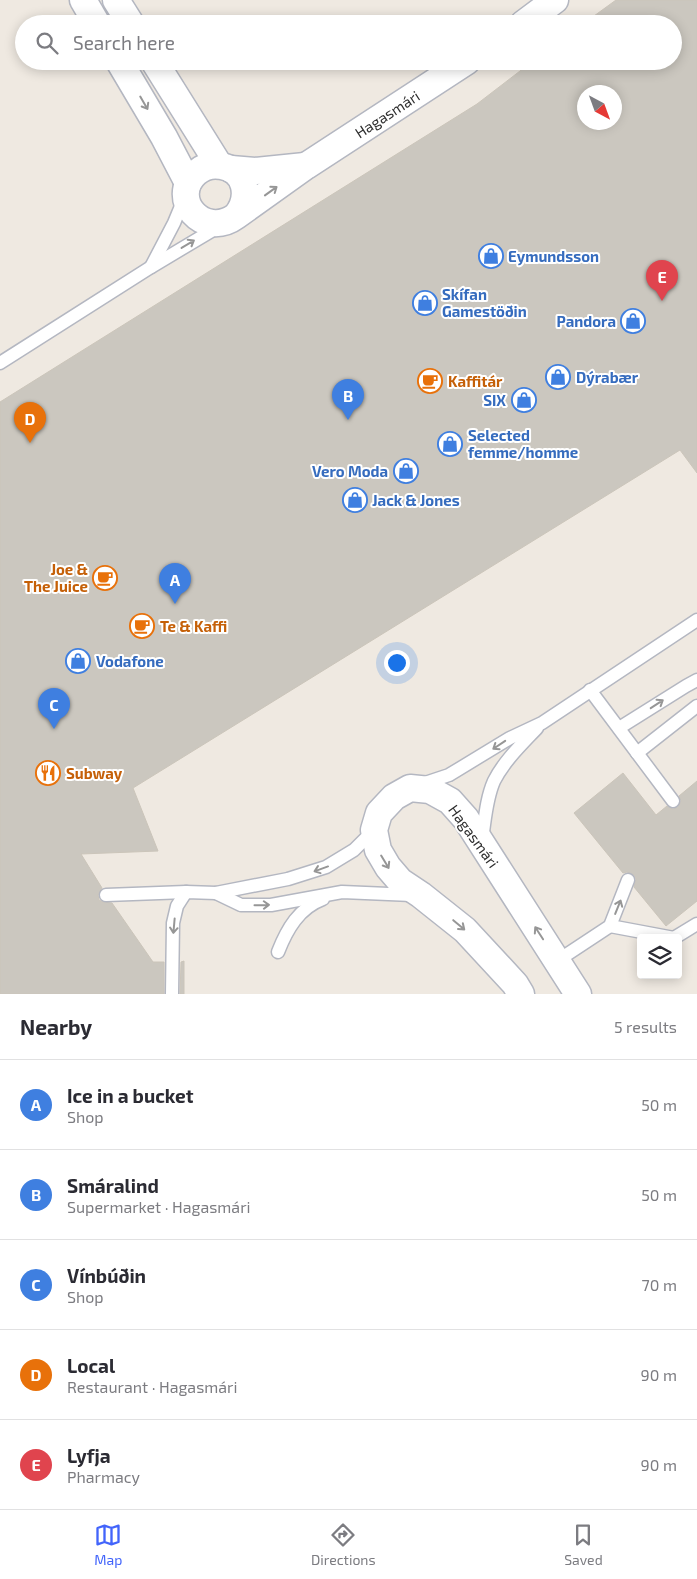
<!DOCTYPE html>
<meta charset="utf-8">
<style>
body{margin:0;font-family:"Exo 2",sans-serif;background:#f2f2f3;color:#2b2b33}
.controls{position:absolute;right:15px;bottom:15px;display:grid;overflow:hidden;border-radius:5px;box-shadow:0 2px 12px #0003}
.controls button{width:45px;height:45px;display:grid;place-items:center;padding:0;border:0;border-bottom:1px solid #e1e1e2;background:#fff;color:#2b2b33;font:25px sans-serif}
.compass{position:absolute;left:577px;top:85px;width:45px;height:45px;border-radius:50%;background:#fff;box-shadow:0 2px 12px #0003;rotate:139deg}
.you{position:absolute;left:396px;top:662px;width:18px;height:18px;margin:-12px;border:4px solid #fff;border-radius:50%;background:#1a73e8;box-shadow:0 0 0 8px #1a73e833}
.badge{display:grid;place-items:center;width:32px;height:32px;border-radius:50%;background:#4264fb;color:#fff;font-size:16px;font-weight:700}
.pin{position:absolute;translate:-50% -41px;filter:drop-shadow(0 1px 2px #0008)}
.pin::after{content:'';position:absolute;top:26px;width:18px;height:15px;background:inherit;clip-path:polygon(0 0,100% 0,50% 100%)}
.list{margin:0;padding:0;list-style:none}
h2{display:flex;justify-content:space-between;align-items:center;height:65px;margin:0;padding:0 20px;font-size:21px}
h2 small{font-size:16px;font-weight:400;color:#7c7c81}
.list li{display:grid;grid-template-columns:32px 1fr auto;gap:15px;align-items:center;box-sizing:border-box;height:90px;padding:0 20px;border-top:1px solid #e1e1e2}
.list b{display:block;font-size:19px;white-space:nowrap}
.list p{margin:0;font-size:16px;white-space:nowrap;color:#7c7c81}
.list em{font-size:16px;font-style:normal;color:#7c7c81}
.icon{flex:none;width:28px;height:28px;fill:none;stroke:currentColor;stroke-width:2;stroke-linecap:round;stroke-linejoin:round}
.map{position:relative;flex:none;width:697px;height:994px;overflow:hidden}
.search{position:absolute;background:#fff;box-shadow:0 2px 12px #0003;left:15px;right:15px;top:15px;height:55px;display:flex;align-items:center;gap:12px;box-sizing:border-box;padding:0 18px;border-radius:28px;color:#7c7c81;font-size:19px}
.sheet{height:515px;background:#fff}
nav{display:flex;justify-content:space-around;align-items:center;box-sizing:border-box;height:70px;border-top:1px solid #e1e1e2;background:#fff;font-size:14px;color:#7c7c81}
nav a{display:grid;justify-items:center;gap:2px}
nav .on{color:#4264fb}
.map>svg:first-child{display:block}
</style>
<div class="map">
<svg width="697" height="994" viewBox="0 0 697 994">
<rect width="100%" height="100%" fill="#efe9e1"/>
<g fill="#cbc7bf" stroke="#cbc5ba" fill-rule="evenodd">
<path d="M616,0H697V473L680,450L133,788L158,851L81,854L102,888L98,895L99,900L103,902L112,903L153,962H164V994H0V402L477,104L533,61H673V24H583ZM584,92H614V122H584Z"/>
<polygon points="623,773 656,815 667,806 673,809 678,807 681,801 679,796 697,781 697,901 666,926 634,887 636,879 634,875 627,872 623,873 574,813"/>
<polygon points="184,961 184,994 180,994 181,962"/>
</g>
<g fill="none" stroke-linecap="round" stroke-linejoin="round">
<defs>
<g id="service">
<polyline points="151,267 174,223 184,199"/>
<polyline points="0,363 151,267 218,227"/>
<polyline points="590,690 673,801"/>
<polyline points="619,728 686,686 697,680"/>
<polyline points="637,753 697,706"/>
<polyline points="422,784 449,775 510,738 542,723 697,620"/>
<path d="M482,839C485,820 486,799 494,781C504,761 522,744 537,728"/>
<polyline points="216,893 241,905 271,905 342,892 412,895"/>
<polyline points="106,895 186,892 216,893 288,879 326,867 354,850 374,830"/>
<polyline points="610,926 674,938"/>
<polyline points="674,938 697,924"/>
<path d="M278,952C287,929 299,908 323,899"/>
<polyline points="557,961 610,926 628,880"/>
<polyline points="172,994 173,923 177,906 186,892"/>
</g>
<g id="minor">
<polyline points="83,0 97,24"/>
<polyline points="116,0 131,24"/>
<polyline points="523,24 555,0"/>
<polyline points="119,61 164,137 188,183"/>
<polyline points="154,61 219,165"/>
<polyline points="231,169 256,171 305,166"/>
<path d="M236,216C251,198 247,170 221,166C211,164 203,167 196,173C168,198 203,240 236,216L306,166L467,61"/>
<polyline points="521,994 515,984 465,930 421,895 400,881 388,867 378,850 374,830 379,813 394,797 410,788 430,790 450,801 466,819 578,994"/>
</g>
</defs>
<use href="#service" stroke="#b4b7c1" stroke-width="15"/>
<use href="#minor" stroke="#b4b7c1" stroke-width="29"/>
<use href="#service" stroke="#fff" stroke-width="12"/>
<use href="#minor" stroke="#fff" stroke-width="26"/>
</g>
<defs><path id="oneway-shaft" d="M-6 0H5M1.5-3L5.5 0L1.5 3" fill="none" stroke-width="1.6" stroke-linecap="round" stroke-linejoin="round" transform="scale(1.25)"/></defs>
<g stroke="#969696">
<use href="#oneway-shaft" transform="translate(144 103) rotate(60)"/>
<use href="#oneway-shaft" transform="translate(271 191) rotate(-36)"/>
<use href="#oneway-shaft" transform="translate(188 244) rotate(-31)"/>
<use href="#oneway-shaft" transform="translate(657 704) rotate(-33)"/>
<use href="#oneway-shaft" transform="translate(499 745) rotate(146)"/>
<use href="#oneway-shaft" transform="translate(385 862) rotate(59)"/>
<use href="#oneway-shaft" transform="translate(321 869) rotate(160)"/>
<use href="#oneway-shaft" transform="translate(262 905) rotate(-1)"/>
<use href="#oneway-shaft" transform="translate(618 907) rotate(-68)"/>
<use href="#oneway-shaft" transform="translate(459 925) rotate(40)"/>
<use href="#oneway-shaft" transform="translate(174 926) rotate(95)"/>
<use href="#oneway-shaft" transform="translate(539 933) rotate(-123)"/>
</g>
<defs>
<symbol id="shop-ring" viewBox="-11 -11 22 22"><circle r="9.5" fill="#fff" stroke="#3f7fe0" stroke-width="1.5"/><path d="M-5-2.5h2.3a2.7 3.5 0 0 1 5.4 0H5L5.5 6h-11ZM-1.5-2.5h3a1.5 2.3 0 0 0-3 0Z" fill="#3f7fe0"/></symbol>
<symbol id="cafe-ring" viewBox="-11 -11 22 22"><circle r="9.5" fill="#fff" stroke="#e8710a" stroke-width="1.5"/><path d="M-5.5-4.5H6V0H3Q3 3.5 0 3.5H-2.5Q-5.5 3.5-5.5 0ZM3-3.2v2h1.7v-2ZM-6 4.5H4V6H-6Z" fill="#e8710a"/></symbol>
<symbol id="restaurant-ring" viewBox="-11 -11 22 22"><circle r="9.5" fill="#fff" stroke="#e8710a" stroke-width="1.5"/><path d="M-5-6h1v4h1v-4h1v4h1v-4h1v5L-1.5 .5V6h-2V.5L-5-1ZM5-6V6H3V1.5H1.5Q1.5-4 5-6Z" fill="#e8710a"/></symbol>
</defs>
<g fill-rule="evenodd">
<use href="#shop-ring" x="477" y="242" width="28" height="28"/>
<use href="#shop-ring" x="411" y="289" width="28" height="28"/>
<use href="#shop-ring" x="619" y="307" width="28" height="28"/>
<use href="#shop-ring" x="544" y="363" width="28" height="28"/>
<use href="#cafe-ring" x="416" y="367" width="28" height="28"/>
<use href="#shop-ring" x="510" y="386" width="28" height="28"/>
<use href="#shop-ring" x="436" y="430" width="28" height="28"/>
<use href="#shop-ring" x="392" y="457" width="28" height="28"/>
<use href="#shop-ring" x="341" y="486" width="28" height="28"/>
<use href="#cafe-ring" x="91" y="564" width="28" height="28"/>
<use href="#cafe-ring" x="128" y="612" width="28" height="28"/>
<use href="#shop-ring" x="64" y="647" width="28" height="28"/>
<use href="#restaurant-ring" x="34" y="759" width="28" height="28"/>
</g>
<g text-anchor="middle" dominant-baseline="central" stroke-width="4" stroke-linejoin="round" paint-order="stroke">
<g font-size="15" fill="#2e2e2e" stroke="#fff">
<text transform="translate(387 114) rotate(-33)">Hagasmári</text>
<text transform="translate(474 836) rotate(54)">Hagasmári</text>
</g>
<g font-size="15" font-weight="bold" fill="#366cbe" stroke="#fff" text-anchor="start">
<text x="508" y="256">Eymundsson</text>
<text x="442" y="294">Skífan<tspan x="442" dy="17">Gamestöðin</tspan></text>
<text x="616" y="321" text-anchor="end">Pandora</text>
<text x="576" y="377">Dýrabær</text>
<text x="506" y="400" text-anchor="end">SIX</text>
<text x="468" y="435">Selected<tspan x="468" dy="17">femme/homme</tspan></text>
<text x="388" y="471" text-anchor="end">Vero Moda</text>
<text x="372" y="500">Jack &amp; Jones</text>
<text x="96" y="661">Vodafone</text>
</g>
<g font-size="15" font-weight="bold" fill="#c56008" stroke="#fff" text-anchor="start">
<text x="448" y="381">Kaffitár</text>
<text x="88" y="569" text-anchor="end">Joe &amp;<tspan x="88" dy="17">The Juice</tspan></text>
<text x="160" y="626">Te &amp; Kaffi</text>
<text x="66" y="773">Subway</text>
</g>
</g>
</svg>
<div class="controls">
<button><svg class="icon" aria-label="layers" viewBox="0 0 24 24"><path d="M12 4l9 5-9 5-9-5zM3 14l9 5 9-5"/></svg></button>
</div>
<svg class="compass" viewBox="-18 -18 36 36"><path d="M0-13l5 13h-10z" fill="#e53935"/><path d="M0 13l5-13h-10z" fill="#7c7c81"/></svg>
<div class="you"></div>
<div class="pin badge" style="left:175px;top:604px;background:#3f7fe0">A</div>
<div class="pin badge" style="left:348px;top:420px;background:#3f7fe0">B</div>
<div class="pin badge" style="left:54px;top:729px;background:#3f7fe0">C</div>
<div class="pin badge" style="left:30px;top:443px;background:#e8710a">D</div>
<div class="pin badge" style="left:662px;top:301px;background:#e0444e">E</div>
<div class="search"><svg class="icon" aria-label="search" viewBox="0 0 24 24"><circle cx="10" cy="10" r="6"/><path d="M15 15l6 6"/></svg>Search here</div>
</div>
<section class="sheet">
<h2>Nearby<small>5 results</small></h2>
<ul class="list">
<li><span class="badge" style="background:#3f7fe0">A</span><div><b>Ice in a bucket</b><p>Shop</p></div><em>50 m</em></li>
<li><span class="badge" style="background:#3f7fe0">B</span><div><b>Smáralind</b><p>Supermarket · Hagasmári</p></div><em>50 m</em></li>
<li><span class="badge" style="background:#3f7fe0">C</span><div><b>Vínbúðin</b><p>Shop</p></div><em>70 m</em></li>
<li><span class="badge" style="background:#e8710a">D</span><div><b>Local</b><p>Restaurant · Hagasmári</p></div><em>90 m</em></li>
<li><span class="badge" style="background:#e0444e">E</span><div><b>Lyfja</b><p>Pharmacy</p></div><em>90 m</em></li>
</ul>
</section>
<nav>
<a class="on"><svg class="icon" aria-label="map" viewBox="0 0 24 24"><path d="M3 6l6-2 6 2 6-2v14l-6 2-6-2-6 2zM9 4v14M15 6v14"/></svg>Map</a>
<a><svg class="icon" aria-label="directions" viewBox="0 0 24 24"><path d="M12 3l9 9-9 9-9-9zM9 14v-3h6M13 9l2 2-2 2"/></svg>Directions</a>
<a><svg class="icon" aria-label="saved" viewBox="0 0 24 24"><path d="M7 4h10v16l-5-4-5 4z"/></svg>Saved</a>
</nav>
